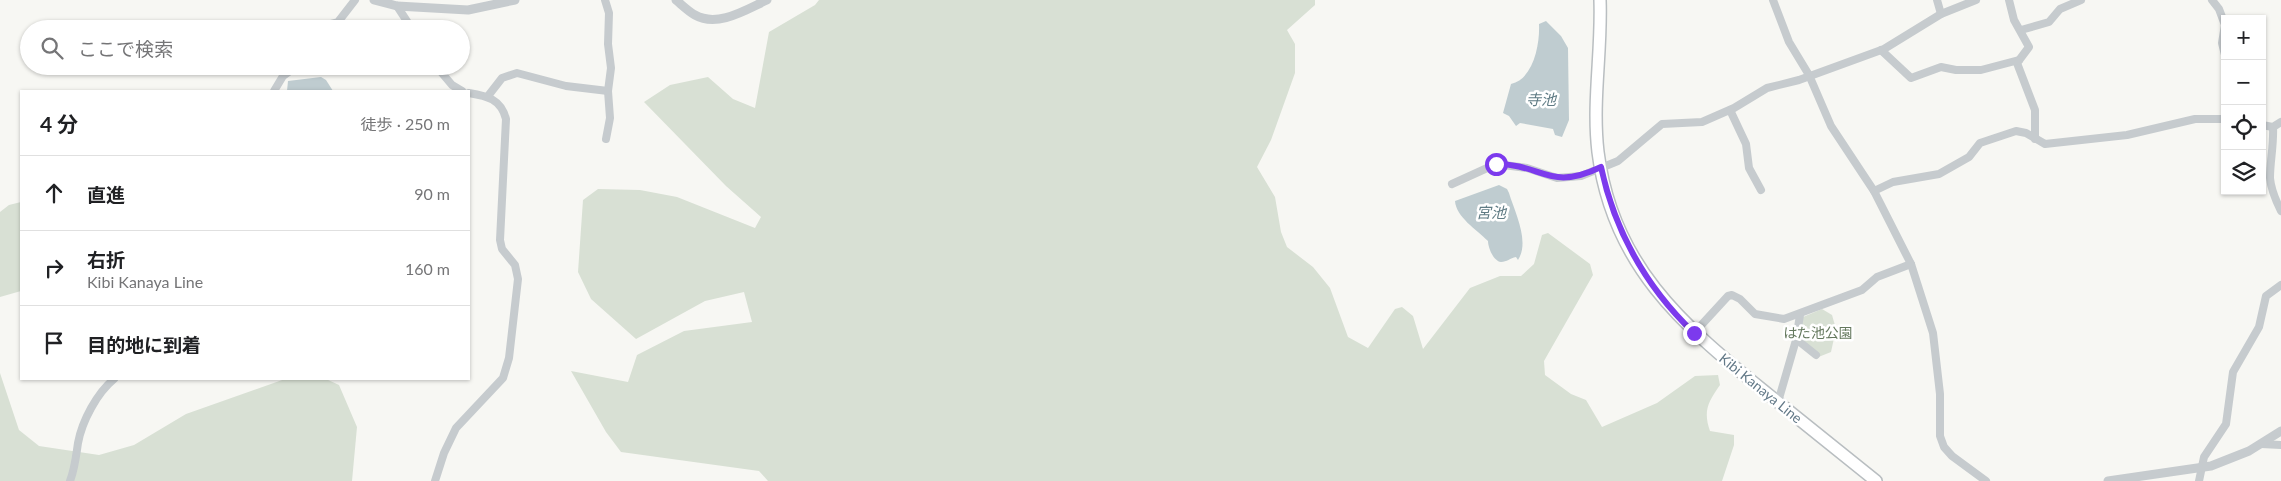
<!DOCTYPE html>
<html lang="ja">
<meta charset="utf-8">
<style>
body{margin:0;font-family:Lato,"Noto Sans JP",sans-serif;background:#f6f6f6;color:#202124}
.controls{position:absolute;right:15px;top:15px;display:grid;overflow:hidden;border-radius:0px;box-shadow:0 1px 4px #0004}
.controls button{width:45px;height:45px;display:grid;place-items:center;padding:0;border:0;border-bottom:1px solid #e0e0e0;background:#fff;color:#202124;font:25px sans-serif}
.stop{position:absolute;width:15px;height:15px;margin:-11px;border:4px solid #7c3aed;border-radius:50%;background:#fff}
.stop.end{background:#7c3aed;border-color:#fff;box-shadow:0 1px 5px #0008}
.list{margin:0;padding:0;list-style:none}
h2{display:flex;justify-content:space-between;align-items:center;height:65px;margin:0;padding:0 20px;font-size:21px}
h2 small{font-size:16px;font-weight:400;color:#757577}
.list li{display:grid;grid-template-columns:32px 1fr auto;gap:15px;align-items:center;box-sizing:border-box;height:75px;padding:0 20px;border-top:1px solid #e0e0e0}
.list b{display:block;font-size:19px;white-space:nowrap}
.list p{margin:0;font-size:16px;white-space:nowrap;color:#757577}
.list em{font-size:16px;font-style:normal;color:#757577}
.icon{flex:none;width:28px;height:28px;fill:none;stroke:currentColor;stroke-width:2;stroke-linecap:round;stroke-linejoin:round}
.map{position:relative;flex:none;width:2281px;height:481px;overflow:hidden}
.search{position:absolute;background:#fff;box-shadow:0 1px 4px #0004;left:20px;top:20px;width:450px;height:55px;display:flex;align-items:center;gap:12px;box-sizing:border-box;padding:0 18px;border-radius:28px;color:#757577;font-size:19px}
.panel{position:absolute;background:#fff;box-shadow:0 1px 4px #0004;left:20px;top:90px;width:450px;height:290px;border-radius:0px}
.map>svg:first-child{display:block}
</style>
<div class="map">
<svg width="2281" height="481" viewBox="0 0 2281 481">
<rect width="100%" height="100%" fill="#f7f7f3"/>
<g fill="#d8e0d4">
<path d="M819,0H1315V5L1287,30L1295,44V73L1271,140L1257,167L1275,197L1281,232L1287,247L1313,267L1330,288L1348,337L1368,348L1395,309L1402,307L1413,316L1423,349L1470,288L1500,276H1521L1534,264L1542,235L1548,233L1590,264L1593,275L1544,361L1545,375L1571,394L1586,400L1602,427L1657,403L1695,376L1718,375L1720,385C1708,402 1703,411 1710,431L1734,435V445L1722,481H768L759,471L621,452L606,432L571,371L628,382L637,355L684,331L752,322L744,292L705,301L636,339L591,299L578,272L583,200L598,189L640,190L677,197L755,228L761,217L726,186L644,102L670,85L708,77L733,99L755,108L769,32L815,5Z"/>
<polygon points="21,202 21,291 0,297 0,212 9,205"/>
<polygon points="1822,309 1832,315 1836,329 1831,352 1816,358 1797,343 1803,317"/>
<polygon points="0,373 19,430 39,446 99,455 134,445 186,414 285,379 326,379 339,385 357,427 352,481 0,481"/>
</g>
<g fill="#bfccd0">
<path d="M1546,21L1561,36L1568,48L1569,120L1562,137L1555,135L1553,129L1520,123L1516,126L1509,116L1503,113L1511,84C1534,79 1540,43 1539,24Z"/>
<polygon points="321,77 326,80 333,91 287,91 288,81"/>
<path d="M1499,185L1507,189L1509,193C1515,213 1530,241 1518,260L1516,257C1510,258 1507,262 1501,262C1493,261 1488,247 1488,241C1477,230 1456,217 1455,201Z"/>
</g>
<g fill="none" stroke-linecap="round" stroke-linejoin="round">
<defs>
<path id="primary" d="M1600,0C1602,51 1592,101 1598,152C1612,264 1681,324 1764,391C1801,421 1839,451 1876,481"/>
</defs>
<use href="#primary" stroke="#b9bec1" stroke-width="14"/>
<g stroke="#c6cbce" stroke-width="8">
<polyline points="605,0 609,13 608,44 611,68 608,91 610,118 606,139"/>
<polyline points="1773,0 1789,42 1809,75 1831,126 1874,191 1911,264 1933,333 1940,394 1940,436 1944,447 1952,456 1986,481"/>
<polyline points="1937,0 1941,14"/>
<polyline points="2009,0 2014,20 2029,47 2017,63 2035,110 2035,139"/>
<polyline points="2212,0 2219,9 2225,25"/>
<polyline points="397,6 412,29"/>
<polyline points="2225,25 2222,43 2225,55"/>
<polyline points="311,29 338,22 355,0"/>
<polyline points="2021,30 2049,22 2060,9 2081,0"/>
<polyline points="1881,50 1911,78 1941,67 1956,70 1981,70 2019,60"/>
<polyline points="436,66 452,85 462,91"/>
<polyline points="274,91 283,76 297,66"/>
<polyline points="488,96 502,78 517,73 566,86 608,91"/>
<polyline points="1730,110 1746,144 1749,168 1761,190"/>
<polyline points="2262,125 2273,127 2281,122"/>
<path d="M2273,127C2274,144 2270,161 2270,178C2271,189 2276,201 2281,211"/>
<polyline points="1452,184 1496,164 1527,168 1557,178 1581,176 1618,161 1662,124 1702,122 1734,108 1767,88 1799,80 1884,49 1941,14 1976,0"/>
<polyline points="1874,191 1893,182 1939,174 1969,157 1980,143 2016,131 2026,133 2045,144 2127,135 2195,119 2225,119"/>
<polyline points="1694,333 1728,296 1732,295 1740,299 1755,314 1784,319 1862,290 1877,277 1911,264"/>
<polyline points="1796,339 1816,355"/>
<polyline points="1778,402 1796,340 1800,315"/>
<polyline points="2261,444 2281,445"/>
<path d="M70,481C75,468 76,456 78,443C82,421 97,393 114,379"/>
<path d="M435,481L444,453L456,428L503,378L509,358L518,279L515,265L502,249L500,240L506,119C501,99 487,96 469,93"/>
<polyline points="2199,481 2204,457 2226,424 2233,372 2259,327 2266,296 2281,285"/>
</g>
<g stroke="#c6cbce" stroke-width="9">
<polyline points="374,0 397,6 468,10 515,0"/>
<path d="M676,0C682,5 688,11 695,15C718,28 747,9 767,0"/>
<polyline points="2108,481 2211,466 2249,451 2281,431"/>
</g>
<use href="#primary" stroke="#fff" stroke-width="11"/>
</g>
<g fill="none" stroke-linecap="round" stroke-linejoin="round">
<path stroke="#7c3aed" stroke-width="6" d="M1496,164C1543,164 1549,192 1601,167C1615,232 1646,287 1694,333"/>
</g>
<g text-anchor="middle" dominant-baseline="central" stroke-width="5" stroke-linejoin="round" paint-order="stroke">
<g font-size="14" fill="#65795e" stroke="#fff">
<text x="1818" y="332">はた池公園</text>
</g>
<g font-size="14" fill="#637988" stroke="#fff">
<text transform="translate(1761 388) rotate(39)">Kibi Kanaya Line</text>
</g>
<g font-size="15" font-style="italic" fill="#5f7b84" stroke="#fff">
<text x="1541" y="99">寺池</text>
<text x="1491" y="212">宮池</text>
</g>
</g>
</svg>
<div class="controls">
<button>+</button>
<button>−</button>
<button><svg class="icon" aria-label="locate" viewBox="0 0 24 24"><circle cx="12" cy="12" r="6"/><path d="M12 2v4M12 18v4M2 12h4M18 12h4"/></svg></button>
<button><svg class="icon" aria-label="layers" viewBox="0 0 24 24"><path d="M12 4l9 5-9 5-9-5zM3 14l9 5 9-5"/></svg></button>
</div>
<div class="stop" style="left:1496px;top:164px"></div>
<div class="stop end" style="left:1694px;top:333px"></div>
<div class="search"><svg class="icon" aria-label="search" viewBox="0 0 24 24"><circle cx="10" cy="10" r="6"/><path d="M15 15l6 6"/></svg>ここで検索</div>
<section class="panel">
<h2>4 分<small>徒歩 · 250 m</small></h2>
<ul class="list">
<li><svg class="icon" aria-label="ahead" viewBox="0 0 24 24"><path d="M12 20V5M6 11l6-6 6 6"/></svg><div><b>直進</b></div><em>90 m</em></li>
<li><svg class="icon" aria-label="right" viewBox="0 0 24 24"><path d="M7 20v-9h11M14 6l5 5-5 5"/></svg><div><b>右折</b><p>Kibi Kanaya Line</p></div><em>160 m</em></li>
<li><svg class="icon" aria-label="arrive" viewBox="0 0 24 24"><path d="M6 21V4h12l-3 4 3 4H6"/></svg><div><b>目的地に到着</b></div></li>
</ul>
</section>
</div>
